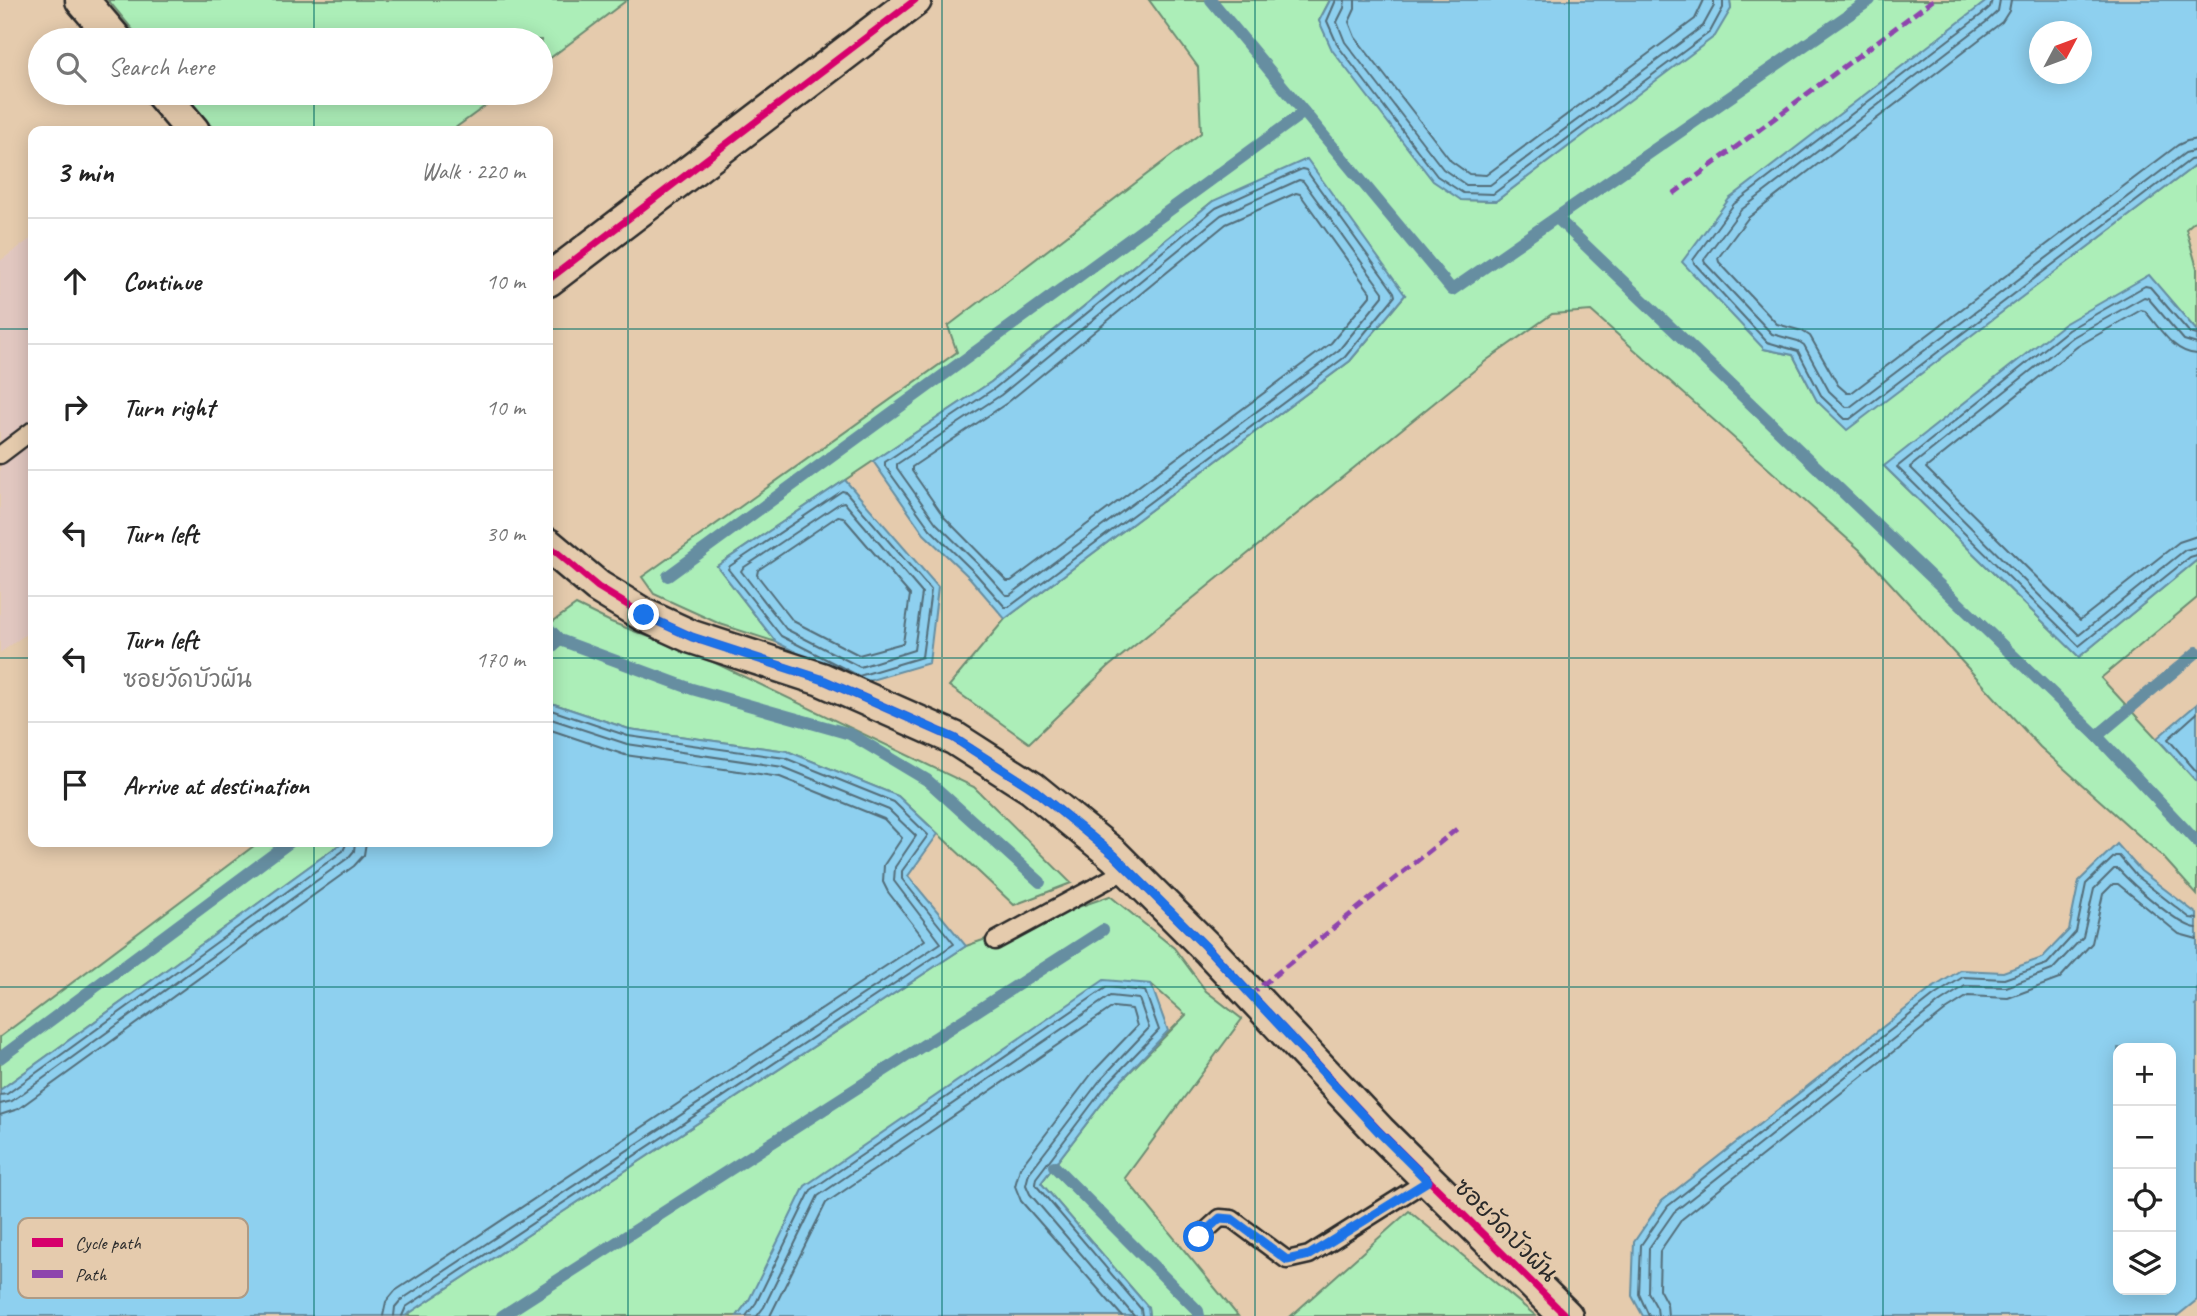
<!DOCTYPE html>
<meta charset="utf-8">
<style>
body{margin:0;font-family:Caveat,"Playpen Sans Thai",sans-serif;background:#f6f6f6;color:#222}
.controls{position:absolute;right:21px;bottom:21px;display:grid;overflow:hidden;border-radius:14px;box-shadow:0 4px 18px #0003}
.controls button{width:63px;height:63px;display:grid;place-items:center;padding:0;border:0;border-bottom:2px solid #e0e0e0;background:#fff;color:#222;font:35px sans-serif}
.compass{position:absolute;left:2029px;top:21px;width:63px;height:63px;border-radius:50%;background:#fff;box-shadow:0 4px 18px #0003;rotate:49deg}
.stop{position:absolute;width:21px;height:21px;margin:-16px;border:5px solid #1a73e8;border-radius:50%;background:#fff}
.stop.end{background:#1a73e8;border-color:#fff;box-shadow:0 2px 7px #0008}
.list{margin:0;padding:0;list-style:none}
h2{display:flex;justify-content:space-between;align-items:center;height:91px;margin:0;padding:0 28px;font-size:30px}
h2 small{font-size:23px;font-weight:400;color:#767676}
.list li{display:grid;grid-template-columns:46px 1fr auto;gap:21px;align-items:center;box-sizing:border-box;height:126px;padding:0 28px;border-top:2px solid #e0e0e0}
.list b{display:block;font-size:26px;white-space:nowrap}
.list p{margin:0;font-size:23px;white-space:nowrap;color:#767676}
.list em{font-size:23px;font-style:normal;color:#767676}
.icon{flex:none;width:38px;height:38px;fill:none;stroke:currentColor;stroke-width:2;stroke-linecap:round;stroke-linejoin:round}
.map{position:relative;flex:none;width:2197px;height:1316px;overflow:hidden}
.search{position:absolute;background:#fff;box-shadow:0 4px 18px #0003;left:28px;top:28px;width:525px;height:77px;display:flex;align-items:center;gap:18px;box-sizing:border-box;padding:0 24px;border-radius:38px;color:#767676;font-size:26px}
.panel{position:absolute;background:#fff;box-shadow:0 4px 18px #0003;left:28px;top:126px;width:525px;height:721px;border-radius:14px}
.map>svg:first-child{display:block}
</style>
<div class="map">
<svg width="2197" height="1316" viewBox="0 0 2197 1316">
<rect width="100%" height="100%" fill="#e5cbad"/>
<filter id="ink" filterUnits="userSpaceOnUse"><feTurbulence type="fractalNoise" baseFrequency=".0143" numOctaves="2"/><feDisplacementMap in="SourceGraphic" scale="14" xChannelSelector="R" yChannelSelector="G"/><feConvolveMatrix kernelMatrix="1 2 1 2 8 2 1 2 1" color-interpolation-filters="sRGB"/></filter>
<g filter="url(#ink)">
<polygon fill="#e1c7c0" points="33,237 33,629 0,653 0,261"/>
<g fill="#aceeb8" stroke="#6c8c72" stroke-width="2">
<polygon points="108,0 627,0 541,65 541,40 141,40"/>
<polygon points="1149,0 1330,0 1319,21 1461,200 1496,201 1567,147 1731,9 1730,0 1988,0 1976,10 1764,349 1793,355 1817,401 1847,429 2197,164 2197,219 2186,229 2197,268 2197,331 2149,276 1884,466 2079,657 2197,560 2197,598 2101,678 2197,782 2197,895 2163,857 2040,747 1860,550 1591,311 1552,314 1487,360 1108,667 1029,743 949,686 1005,619 1350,361 1405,295 1213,201 991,382 717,566 776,642 720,624 654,594 642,577 957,352 948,326 1201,133 1198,67"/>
<polygon points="184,93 503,93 451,131 215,131"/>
<polygon points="576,605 611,622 711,661 974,787 1071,883 1014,905 898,796 787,751 629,729 548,702 548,625"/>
<polygon points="259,842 343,842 0,1090 0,1037"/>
<polygon points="1110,896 1174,948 1206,991 1242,1019 1125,1178 1238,1316 1149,1316 1148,1307 1041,1183 1113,1089 1186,1015 1151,984 749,1300 737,1316 405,1316 966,946"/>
<polygon points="1409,1211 1536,1316 1291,1316"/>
</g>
<g fill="#8ed0ef" stroke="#668ea1" stroke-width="2" fill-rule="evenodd">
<polygon points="1330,0 1730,0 1731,9 1715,36 1496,201 1461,200 1433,181 1332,50 1319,21"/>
<path d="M1988,0H2197V164L1847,430L1817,401L1793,355L1764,349L1682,262L1729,199ZM2039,32H2082V74H2039Z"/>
<polygon points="1307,159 1405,295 1350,361 1005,619 970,578 924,534 873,461 991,382 1213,201"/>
<polygon points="2149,275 2197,331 2197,560 2079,657 1884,466 2064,324"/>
<polygon points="845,480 938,587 929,663 858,684 776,642 717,566"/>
<polygon points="548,702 629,729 787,751 898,796 938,834 908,876 966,946 405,1316 0,1316 0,1090 343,842 548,842"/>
<polygon points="2197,704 2197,782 2157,738"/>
<path d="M2117,844L2141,871L2197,914V1004L2195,1006L2197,1008V1300L2177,1316H1643L1632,1296L1634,1242L1662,1201L1931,989L1961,970L2003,972L2042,958L2069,930L2079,881ZM2118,1048H2171V1290H2118Z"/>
<polygon points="1104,980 1151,984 1168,1031 1113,1089 1041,1183 1148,1307 1149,1316 737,1316 749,1300 805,1186"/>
</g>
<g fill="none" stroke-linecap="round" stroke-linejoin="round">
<g stroke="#536d79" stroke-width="2">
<polyline points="1336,0 1327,21 1338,46 1437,176 1463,193 1493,194 1710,32 1723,8 1723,0"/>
<polyline points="1345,0 1344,8 1337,22 1345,42 1443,169 1466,185 1490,185 1703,26 1714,6 1714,0"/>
<polyline points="1355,0 1355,9 1349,22 1355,37 1451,161 1469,174 1486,175 1695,19 1704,0"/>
<polyline points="1992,0 1990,7 1981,15 1734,204 1693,260 1694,263 1767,342 1798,351 1822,397 1845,419 1850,419 2190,160 2197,159"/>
<polyline points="2000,0 1998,11 1986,22 1741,210 1704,259 1705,263 1772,334 1798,341 1804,345 1829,391 1846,407 1850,407 2185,153 2197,150"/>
<polyline points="2011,0 2009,11 2002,22 1748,218 1718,258 1719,262 1777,324 1802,331 1810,336 1838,385 1847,393 1851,393 2178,145 2187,141 2197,139"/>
<polygon points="1302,169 1306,170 1394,292 1395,296 1345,357 1009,607 1005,607 975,573 930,529 885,466 885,462 995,388 1216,208"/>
<polygon points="1299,180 1303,181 1383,292 1383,296 1339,350 1010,595 1006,595 981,567 936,523 897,468 897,464 1001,395 1221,215"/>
<polygon points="1296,193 1300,194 1370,292 1370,296 1331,343 1011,581 1007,581 944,517 912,471 912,467 1007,403 1226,224"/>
<polyline points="2197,335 2190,333 2150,287 2145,286 2068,330 1897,467 2079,646 2190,557 2197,555"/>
<polyline points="2197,344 2184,340 2148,298 2144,297 2073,337 1910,467 2079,635 2185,550 2197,547"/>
<path d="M2197,354C2173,353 2159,327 2145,311L2141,310L2078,346L1926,468L2080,620L2179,542L2197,536"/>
<polygon points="842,491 846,492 931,590 922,657 859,676 781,636 728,569 730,566"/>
<polygon points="844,502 922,593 914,650 860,667 786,629 741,571 743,568 840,503"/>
<polygon points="838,516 843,517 910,595 903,643 859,655 793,621 757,575 758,570"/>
<polyline points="2197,713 2168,739 2197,772"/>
<polyline points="0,1095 7,1094 343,851 347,842"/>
<polyline points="0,1104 12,1101 348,858 354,851 355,842"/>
<polyline points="0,1115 18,1109 354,866 364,855 366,842"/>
<polyline points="383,1316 386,1302 395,1291 925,940 888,892 883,882 884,865 902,838 884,819 780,777 625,755 548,729"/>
<polyline points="394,1316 395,1307 401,1300 941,943 894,881 895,867 916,836 889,810 783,767 627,744 548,718"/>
<polyline points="402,1316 406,1307 954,944 902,879 902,871 928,835 894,802 785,758 628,736 548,709"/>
<polyline points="746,1316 756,1303 811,1190 1107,987 1145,991 1159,1030 1107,1084 1036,1178 1035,1184 1141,1309 1142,1316"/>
<polyline points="757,1316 764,1307 818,1196 1110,996 1139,999 1149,1028 1101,1079 1029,1173 1026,1185 1030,1194 1134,1316"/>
<polyline points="770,1316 826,1203 1113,1007 1132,1009 1137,1026 1093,1072 1020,1168 1015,1186 1021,1201 1122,1316"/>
<polyline points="1649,1316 1639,1294 1641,1245 1668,1206 1935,995 1963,977 2004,979 2047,964 2076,932 2086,884 2115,856 2119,856 2136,876 2190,918 2197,919"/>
<path d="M1658,1316L1657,1308L1648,1292L1649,1248L1674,1212L1940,1002L1965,986L2006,987L2052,970L2083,937L2094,889L2114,869H2118C2131,883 2179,927 2197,928"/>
<polyline points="1668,1316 1667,1304 1659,1289 1660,1251 1682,1219 1946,1010 1968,996 2008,998 2059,979 2092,943 2103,894 2113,884 2118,884 2179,934 2197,939"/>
</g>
<g stroke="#668ea1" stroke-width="12">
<polyline points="1211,0 1452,290 1870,0"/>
<polyline points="1557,218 2097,736 2197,842"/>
<polyline points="668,576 1304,112"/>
<polyline points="548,628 560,640 692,689 850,734 927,780 1040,882"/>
<polyline points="548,650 560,640"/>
<polyline points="2097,736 2197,652"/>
<polyline points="0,1058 290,842"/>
<polyline points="1054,1166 1198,1311 1199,1316"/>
<polyline points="502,1316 1103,930"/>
</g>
<defs>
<g id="service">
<polyline points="0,455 33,430"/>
<polyline points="995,941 1128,869"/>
<polyline points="1199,1237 1220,1218 1232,1219 1287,1260 1309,1255 1428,1180"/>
</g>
<g id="minor">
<polyline points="82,0 116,40"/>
<polyline points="161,93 193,131"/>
<polyline points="548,280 915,0"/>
<polyline points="548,545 598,587 644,615 692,637 821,679 954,738 1032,788 1114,855 1210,951 1379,1131 1566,1316"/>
</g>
</defs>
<use href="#service" stroke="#2b2b2b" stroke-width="21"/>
<use href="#minor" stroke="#2b2b2b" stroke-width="37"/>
<use href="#service" stroke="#e5cbad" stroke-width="16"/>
<use href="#minor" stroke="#e5cbad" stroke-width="32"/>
<g stroke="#8e44ad" stroke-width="5" stroke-dasharray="10 5" stroke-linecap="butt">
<polyline points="1673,194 1933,0"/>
<polyline points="1250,995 1458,828"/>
</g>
<defs>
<g id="cycleway">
<polyline points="548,280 915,0"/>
<polyline points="548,545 598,587 644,615 692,637 821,679 954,738 1032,788 1114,855 1210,951 1379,1131 1566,1316"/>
</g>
</defs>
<use href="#cycleway" stroke="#e5cbad" stroke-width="11"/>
<use href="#cycleway" stroke="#d6006c" stroke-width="7"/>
</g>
</g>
<g fill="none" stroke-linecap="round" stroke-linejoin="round" filter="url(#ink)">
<polyline stroke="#1a73e8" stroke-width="9" points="644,615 692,637 821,679 954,738 1032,788 1114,855 1210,951 1378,1131 1428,1181 1309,1255 1287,1260 1232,1219 1220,1218 1199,1237"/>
</g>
<path fill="none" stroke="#0f766e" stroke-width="2" stroke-opacity="0.55" d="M314,0V40M628,0V1316M942,0V1316M1255,0V1316M1569,0V1316M1883,0V1316M314,93V131M0,329H33M548,329H2197M0,658H33M548,658H2197M314,842V1316M0,987H2197"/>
<g text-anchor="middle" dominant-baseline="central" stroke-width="7" stroke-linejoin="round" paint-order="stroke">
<g font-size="24" fill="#2b2b2b" stroke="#e5cbad">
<text transform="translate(1506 1230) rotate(45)">ซอยวัดบัวผัน</text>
</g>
</g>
<rect x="18" y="1218" width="230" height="80" rx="10" fill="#e5cbad" stroke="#ad9b86" stroke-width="2"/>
<rect x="32" y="1238" width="31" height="9" fill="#d6006c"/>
<rect x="32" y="1270" width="31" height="8" fill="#8e44ad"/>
<g font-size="19" fill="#2b2b2b">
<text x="75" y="1249">Cycle path</text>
<text x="75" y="1281">Path</text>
</g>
</svg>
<div class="controls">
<button>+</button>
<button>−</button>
<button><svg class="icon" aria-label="locate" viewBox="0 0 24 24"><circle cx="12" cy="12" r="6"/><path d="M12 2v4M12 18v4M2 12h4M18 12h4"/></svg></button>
<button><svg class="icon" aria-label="layers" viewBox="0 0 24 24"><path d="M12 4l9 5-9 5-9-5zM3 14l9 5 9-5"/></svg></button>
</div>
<svg class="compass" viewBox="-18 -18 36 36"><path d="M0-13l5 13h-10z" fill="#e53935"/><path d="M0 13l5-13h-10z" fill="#767676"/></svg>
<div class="stop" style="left:1199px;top:1237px"></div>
<div class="stop end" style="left:644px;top:615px"></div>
<div class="search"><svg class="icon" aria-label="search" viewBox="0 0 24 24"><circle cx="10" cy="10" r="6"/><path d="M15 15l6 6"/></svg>Search here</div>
<section class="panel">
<h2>3 min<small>Walk · 220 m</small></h2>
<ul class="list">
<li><svg class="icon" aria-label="ahead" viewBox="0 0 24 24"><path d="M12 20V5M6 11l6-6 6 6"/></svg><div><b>Continue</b></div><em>10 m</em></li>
<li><svg class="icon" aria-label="right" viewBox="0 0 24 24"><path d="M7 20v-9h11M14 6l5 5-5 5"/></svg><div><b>Turn right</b></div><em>10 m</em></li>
<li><svg class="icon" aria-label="left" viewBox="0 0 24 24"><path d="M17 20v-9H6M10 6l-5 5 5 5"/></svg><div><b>Turn left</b></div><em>30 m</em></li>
<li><svg class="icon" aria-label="left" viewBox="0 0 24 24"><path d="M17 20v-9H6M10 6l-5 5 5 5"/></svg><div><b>Turn left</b><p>ซอยวัดบัวผัน</p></div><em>170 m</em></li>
<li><svg class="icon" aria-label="arrive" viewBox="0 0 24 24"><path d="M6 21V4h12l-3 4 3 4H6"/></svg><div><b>Arrive at destination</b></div></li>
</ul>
</section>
</div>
